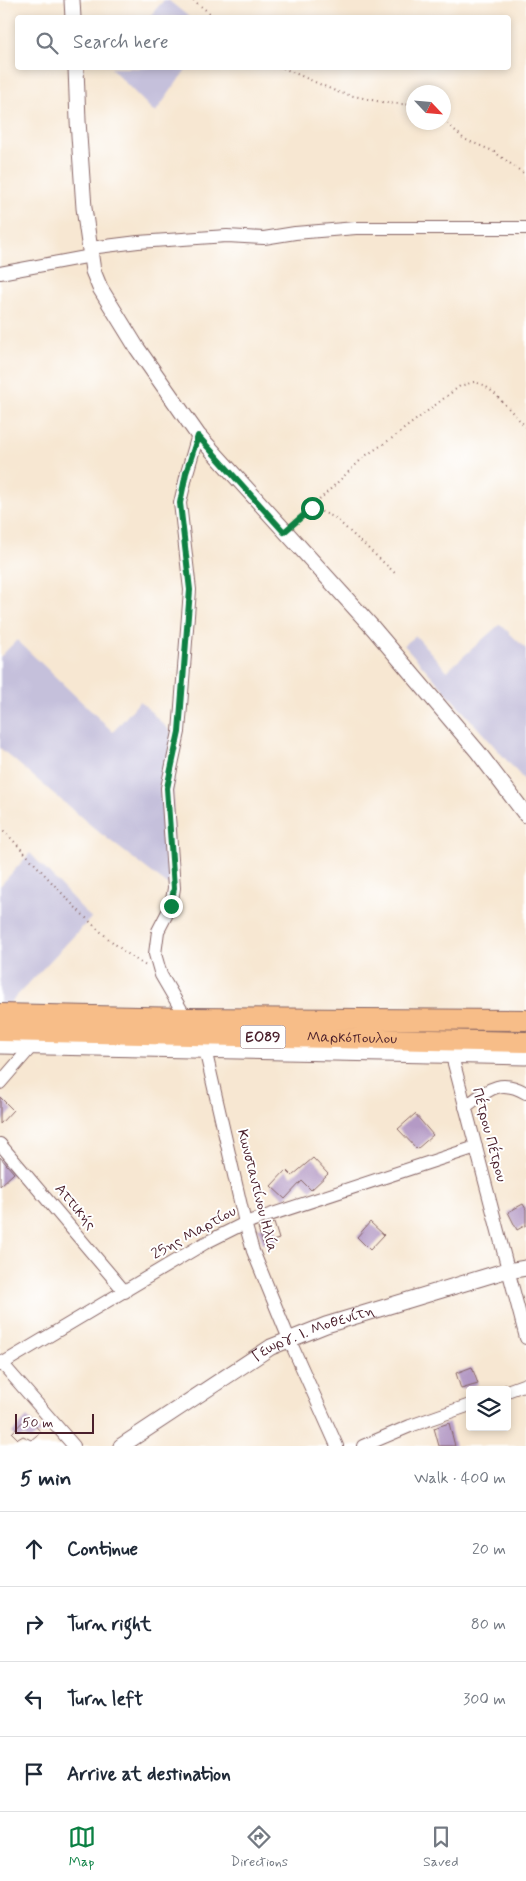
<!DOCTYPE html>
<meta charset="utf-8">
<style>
body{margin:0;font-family:Mynerve,sans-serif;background:#f2f2f3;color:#1f2937}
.controls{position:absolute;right:15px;bottom:15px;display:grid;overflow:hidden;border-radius:5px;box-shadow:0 2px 8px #0003}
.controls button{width:45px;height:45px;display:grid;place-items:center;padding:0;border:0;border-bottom:1px solid #e0e1e3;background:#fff;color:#1f2937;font:25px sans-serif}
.compass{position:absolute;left:406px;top:85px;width:45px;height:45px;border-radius:50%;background:#fff;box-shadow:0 2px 8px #0003;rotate:116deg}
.scale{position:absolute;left:15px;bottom:12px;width:79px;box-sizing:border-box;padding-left:5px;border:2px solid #4a1f2b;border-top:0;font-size:14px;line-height:18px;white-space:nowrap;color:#4a1f2b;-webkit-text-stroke:4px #fff;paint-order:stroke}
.stop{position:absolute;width:15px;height:15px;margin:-11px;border:4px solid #0b8043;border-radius:50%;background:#fff}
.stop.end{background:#0b8043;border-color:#fff;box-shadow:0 1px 5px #0008}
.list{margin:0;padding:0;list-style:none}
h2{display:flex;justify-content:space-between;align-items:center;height:65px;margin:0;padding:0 20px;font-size:21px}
h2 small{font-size:16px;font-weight:400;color:#747a83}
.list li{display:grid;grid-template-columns:32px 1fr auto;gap:15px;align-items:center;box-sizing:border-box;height:75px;padding:0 20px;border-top:1px solid #e0e1e3}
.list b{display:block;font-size:19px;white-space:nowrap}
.list em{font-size:16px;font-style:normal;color:#747a83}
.icon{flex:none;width:28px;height:28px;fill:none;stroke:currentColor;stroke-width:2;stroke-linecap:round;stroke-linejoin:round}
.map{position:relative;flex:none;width:526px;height:1446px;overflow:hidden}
.search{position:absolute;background:#fff;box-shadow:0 2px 8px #0003;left:15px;right:15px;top:15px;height:55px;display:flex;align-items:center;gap:12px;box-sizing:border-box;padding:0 18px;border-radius:5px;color:#747a83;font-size:19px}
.sheet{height:365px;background:#fff}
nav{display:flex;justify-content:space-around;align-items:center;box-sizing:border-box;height:70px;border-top:1px solid #e0e1e3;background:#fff;font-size:14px;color:#747a83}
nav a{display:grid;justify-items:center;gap:2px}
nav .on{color:#0b8043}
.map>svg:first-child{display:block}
</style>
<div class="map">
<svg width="526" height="1446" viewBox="0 0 526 1446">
<rect width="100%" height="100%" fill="#fff"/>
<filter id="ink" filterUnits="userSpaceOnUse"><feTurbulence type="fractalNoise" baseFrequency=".02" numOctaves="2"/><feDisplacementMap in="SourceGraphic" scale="10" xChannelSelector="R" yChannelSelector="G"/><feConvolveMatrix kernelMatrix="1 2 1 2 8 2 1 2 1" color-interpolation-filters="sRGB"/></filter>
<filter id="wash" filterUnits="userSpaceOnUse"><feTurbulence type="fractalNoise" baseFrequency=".0096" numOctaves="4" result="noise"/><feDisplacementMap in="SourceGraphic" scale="20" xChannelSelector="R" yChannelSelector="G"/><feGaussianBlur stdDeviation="1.12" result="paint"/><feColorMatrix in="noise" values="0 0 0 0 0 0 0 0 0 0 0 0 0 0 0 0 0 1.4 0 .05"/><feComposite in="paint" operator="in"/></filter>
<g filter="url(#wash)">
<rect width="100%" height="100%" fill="#f7e7d2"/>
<g fill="#c5c0db">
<polygon points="164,0 168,0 189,17 149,17"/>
<polygon points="111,68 187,68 155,113"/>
<polygon points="500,624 526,649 526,782 404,645 416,636 447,671"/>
<polygon points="17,640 113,732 140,701 174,735 172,888 100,833 0,748 0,657"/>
<polygon points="30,853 91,918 8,1005 0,1004 0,886"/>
</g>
<g id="blocks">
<g fill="#b49ac5">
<polygon points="0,1097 13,1110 0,1124"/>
<polygon points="415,1114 433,1135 417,1149 398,1129"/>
<polygon points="0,1157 14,1173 0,1186"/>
<polygon points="313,1158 328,1174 311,1190 302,1181 285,1199 271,1186 286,1170 292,1176"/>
<polygon points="523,1204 526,1209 526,1225 517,1230 508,1212"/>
<polygon points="370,1222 384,1235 370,1250 357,1237"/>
<polygon points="274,1223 279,1239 263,1244 258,1228"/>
<polygon points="472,1367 478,1384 461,1389 456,1373"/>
<polygon points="27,1417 41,1432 31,1440 23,1436 18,1439 12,1433"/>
<polygon points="449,1423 455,1446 439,1446 434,1428"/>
</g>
</g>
</g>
<g filter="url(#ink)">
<use href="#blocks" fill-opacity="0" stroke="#876565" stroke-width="1"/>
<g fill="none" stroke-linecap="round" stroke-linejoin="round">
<defs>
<g id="minor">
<polyline points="90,248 138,242 227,236 264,238 295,233 356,228 526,228"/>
<polyline points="0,273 91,256"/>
<polyline points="186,1018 161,975 155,954 158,931 171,906 174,888 167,788 179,732 190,590 180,503 187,473 198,435"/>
<polyline points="205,1049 245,1223 253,1251 289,1339 337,1446"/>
<polyline points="452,1056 526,1338"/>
<polyline points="0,1083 32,1046"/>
<path d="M465,1107C487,1091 499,1077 526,1093"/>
<polyline points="0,1144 125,1292"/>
<polyline points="0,1361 74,1446"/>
<polyline points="0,1365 205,1243 245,1223 476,1147"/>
<polyline points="507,1391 526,1384"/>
<polyline points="363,1446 410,1426 470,1405"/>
</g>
<g id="tertiary">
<polyline points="72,0 73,18"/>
<polyline points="76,68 78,121 84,208 93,271 100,288 137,348 198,435 373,628 478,752 526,815"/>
<polyline points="0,1046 526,1057"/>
<path id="s1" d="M121,1446L271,1347L326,1325L501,1272L526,1268"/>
</g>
<g id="trunk">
<polyline points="0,1014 186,1018 526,1020"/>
<path id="s2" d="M0,1031L526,1042"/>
</g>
</defs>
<use href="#minor" stroke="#876565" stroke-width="14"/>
<use href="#tertiary" stroke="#876565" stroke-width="17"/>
<use href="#trunk" stroke="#876565" stroke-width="22"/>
<g stroke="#876565" stroke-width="2" stroke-dasharray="1 4" stroke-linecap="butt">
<polyline points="193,0 216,18"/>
<polyline points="283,68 340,93 386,103 414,105"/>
<polyline points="444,120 464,139 493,151 526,175"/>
<polyline points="312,508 334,517 396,574"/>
<polyline points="294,524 365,456 391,439 460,386 474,382 484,385 494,393 526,427"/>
<path d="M0,827C46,873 91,933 146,966"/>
</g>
<use href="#minor" stroke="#fff" stroke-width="12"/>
<use href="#tertiary" stroke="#fff" stroke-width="15"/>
<use href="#trunk" stroke="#f7bd88" stroke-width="20"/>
</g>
</g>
<g fill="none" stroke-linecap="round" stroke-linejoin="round" filter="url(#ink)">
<polyline stroke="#0b8043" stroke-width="6" points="171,906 174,888 167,788 179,732 190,590 180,503 186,473 198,436 284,532 312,508"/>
</g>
<g text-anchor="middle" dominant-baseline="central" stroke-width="4" stroke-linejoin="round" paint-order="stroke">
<rect fill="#fff" stroke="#80626b" stroke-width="1" x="240.5" y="1025.5" width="45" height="23" rx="4"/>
<g font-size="14" font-weight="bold" fill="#4a1f2b">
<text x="263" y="1037">ΕΟ89</text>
</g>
<g font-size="15" fill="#4a1f2b" stroke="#fff">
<text stroke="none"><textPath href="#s2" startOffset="352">Μαρκόπουλου</textPath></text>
<text transform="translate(489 1135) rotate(75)">Πέτρου Πέτρου</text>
<text transform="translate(257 1191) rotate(76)">Κωνσταντίνου Ηλία</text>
<text transform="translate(75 1207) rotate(50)">Αττικής</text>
<text transform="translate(194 1233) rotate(-29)">25ης Μαρτίου</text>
<text stroke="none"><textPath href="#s1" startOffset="224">Γεωργ. Ι. Μοθενίτη</textPath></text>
</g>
</g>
</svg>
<div class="controls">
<button><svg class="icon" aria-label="layers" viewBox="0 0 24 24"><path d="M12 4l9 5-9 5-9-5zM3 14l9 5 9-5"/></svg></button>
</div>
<svg class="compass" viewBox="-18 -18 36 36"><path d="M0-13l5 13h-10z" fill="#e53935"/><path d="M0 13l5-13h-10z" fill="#747a83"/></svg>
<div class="scale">50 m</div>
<div class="stop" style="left:312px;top:508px"></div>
<div class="stop end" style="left:171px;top:906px"></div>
<div class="search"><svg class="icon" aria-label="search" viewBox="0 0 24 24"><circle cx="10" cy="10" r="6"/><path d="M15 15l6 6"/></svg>Search here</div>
</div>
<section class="sheet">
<h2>5 min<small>Walk · 400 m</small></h2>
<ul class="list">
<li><svg class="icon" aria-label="ahead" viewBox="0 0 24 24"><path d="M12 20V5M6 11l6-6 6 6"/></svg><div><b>Continue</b></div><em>20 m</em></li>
<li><svg class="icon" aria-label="right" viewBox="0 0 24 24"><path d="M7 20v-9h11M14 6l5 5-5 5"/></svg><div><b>Turn right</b></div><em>80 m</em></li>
<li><svg class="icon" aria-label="left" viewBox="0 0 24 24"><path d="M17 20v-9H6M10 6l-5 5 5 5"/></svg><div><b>Turn left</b></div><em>300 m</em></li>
<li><svg class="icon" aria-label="arrive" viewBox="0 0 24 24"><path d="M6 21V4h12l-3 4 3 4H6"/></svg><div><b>Arrive at destination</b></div></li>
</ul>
</section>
<nav>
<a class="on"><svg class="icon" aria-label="map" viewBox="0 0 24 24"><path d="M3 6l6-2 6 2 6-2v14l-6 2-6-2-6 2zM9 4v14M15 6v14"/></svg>Map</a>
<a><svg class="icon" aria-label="directions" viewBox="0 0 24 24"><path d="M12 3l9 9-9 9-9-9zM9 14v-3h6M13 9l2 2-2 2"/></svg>Directions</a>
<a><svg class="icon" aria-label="saved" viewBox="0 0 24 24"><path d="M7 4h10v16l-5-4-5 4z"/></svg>Saved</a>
</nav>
